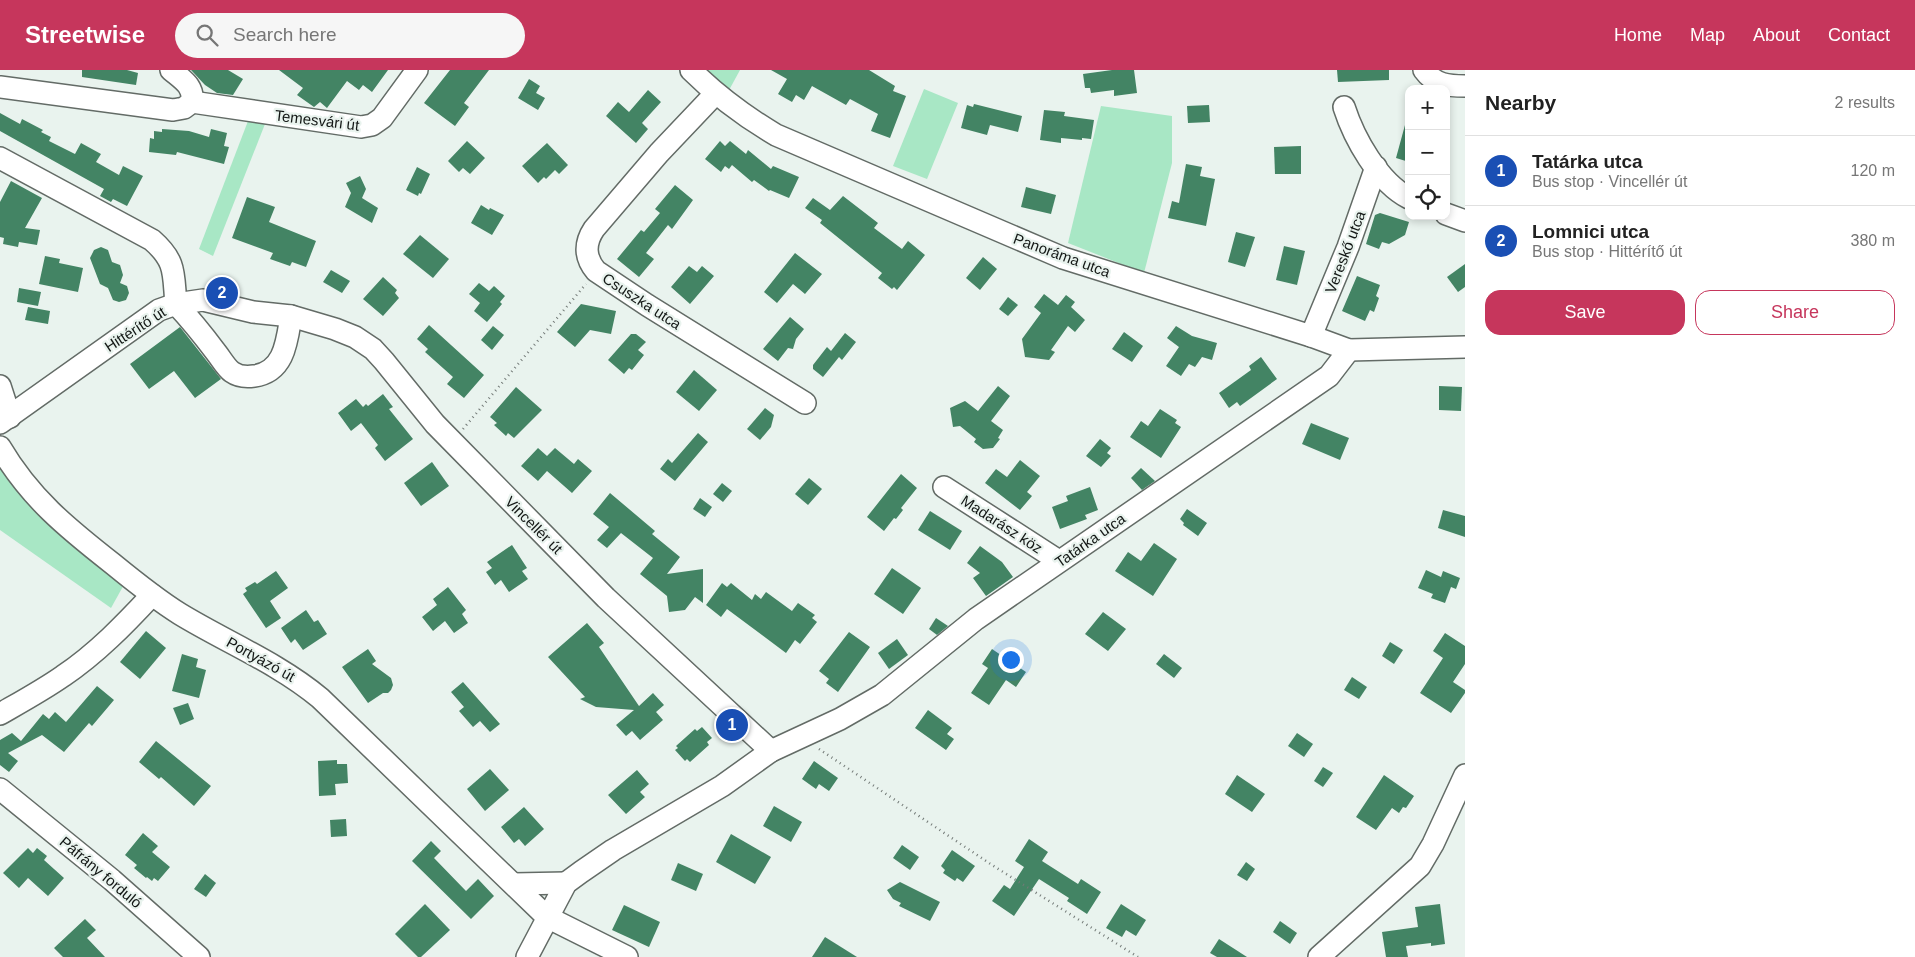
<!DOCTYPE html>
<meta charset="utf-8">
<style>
body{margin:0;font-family:Arial,sans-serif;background:#f6f6f6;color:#222}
.controls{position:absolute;right:15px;top:15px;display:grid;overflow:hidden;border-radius:10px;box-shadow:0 2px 8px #0003}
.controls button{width:45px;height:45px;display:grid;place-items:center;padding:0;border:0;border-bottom:1px solid #e0e0e0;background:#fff;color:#222;font:25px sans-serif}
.you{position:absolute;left:1010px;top:589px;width:18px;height:18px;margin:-12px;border:4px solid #fff;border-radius:50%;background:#1a73e8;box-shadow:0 0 0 8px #1a73e833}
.badge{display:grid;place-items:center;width:32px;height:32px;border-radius:50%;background:#c6365c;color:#fff;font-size:16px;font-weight:700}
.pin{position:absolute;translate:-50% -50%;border:2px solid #fff;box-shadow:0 1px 5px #0006}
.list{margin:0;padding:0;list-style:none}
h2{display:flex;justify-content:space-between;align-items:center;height:65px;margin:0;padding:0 20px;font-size:21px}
h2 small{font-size:16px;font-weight:400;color:#767676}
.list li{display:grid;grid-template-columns:32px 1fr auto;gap:15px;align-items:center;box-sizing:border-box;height:70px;padding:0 20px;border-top:1px solid #e0e0e0}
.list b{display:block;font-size:19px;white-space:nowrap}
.list p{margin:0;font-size:16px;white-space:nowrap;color:#767676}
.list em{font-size:16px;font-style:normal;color:#767676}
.actions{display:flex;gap:10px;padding:15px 20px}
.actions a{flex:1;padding:11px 0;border:1px solid #c6365c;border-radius:15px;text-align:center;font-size:18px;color:#c6365c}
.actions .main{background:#c6365c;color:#fff}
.icon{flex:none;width:28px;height:28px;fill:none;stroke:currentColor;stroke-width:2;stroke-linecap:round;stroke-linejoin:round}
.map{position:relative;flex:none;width:1465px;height:887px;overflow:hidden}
header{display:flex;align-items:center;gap:30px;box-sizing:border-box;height:70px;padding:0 25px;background:#c6365c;color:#fff}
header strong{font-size:24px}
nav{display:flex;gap:28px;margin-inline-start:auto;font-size:18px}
.search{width:350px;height:45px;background:#f6f6f6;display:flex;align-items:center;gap:12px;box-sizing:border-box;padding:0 18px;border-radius:28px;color:#767676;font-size:19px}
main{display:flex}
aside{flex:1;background:#fff}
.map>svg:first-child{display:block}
</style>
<header>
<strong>Streetwise</strong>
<div class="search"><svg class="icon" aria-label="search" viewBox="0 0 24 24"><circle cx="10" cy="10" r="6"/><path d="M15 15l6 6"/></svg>Search here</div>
<nav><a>Home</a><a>Map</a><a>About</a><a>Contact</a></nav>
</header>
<main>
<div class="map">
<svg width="1465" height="887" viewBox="0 0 1465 887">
<rect width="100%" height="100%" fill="#e9f3ee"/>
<g fill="#a8e7c5">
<polygon points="704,0 740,0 728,22"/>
<polygon points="924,19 958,33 927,109 893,96"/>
<polygon points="1101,36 1172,46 1172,93 1144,203 1068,173"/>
<polygon points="248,51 265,54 213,186 199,179"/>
<polygon points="0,385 126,511 111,538 0,460"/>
</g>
<g fill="#438464">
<polygon points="82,0 127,0 138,3 136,15 82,7"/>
<polygon points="191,0 228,0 243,9 233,25 217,23 205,15"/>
<polygon points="279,0 388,0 372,22 363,15 359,20 347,11 327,38 320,32 314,37 297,25 303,18"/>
<polygon points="450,0 489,0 464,33 469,37 455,56 424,33"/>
<polygon points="771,0 869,0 895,16 893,21 906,26 890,68 871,61 878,44 850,29 846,35 812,16 804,30 796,25 792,32 778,24 787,9"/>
<polygon points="1112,0 1134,0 1137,23 1114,26 1114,20 1091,23 1090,18 1085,18 1083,4"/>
<polygon points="1337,0 1389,0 1389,10 1338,12"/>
<polygon points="529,9 540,16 536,23 545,28 538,40 518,28"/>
<polygon points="648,20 661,32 642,53 648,59 636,73 606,46 618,32 629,42"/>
<polygon points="974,34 1022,46 1018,62 990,55 987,65 961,58 967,35 973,37"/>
<polygon points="1209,35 1210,52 1188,53 1187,36"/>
<polygon points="1044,40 1065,42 1064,46 1094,50 1091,69 1082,68 1082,70 1061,68 1061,73 1040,70"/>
<polygon points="0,43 20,54 22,49 43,60 41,62 51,67 49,71 75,84 81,73 101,84 96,92 119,105 123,96 143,106 127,136 113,129 111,132 100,126 104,119 0,61"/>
<polygon points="1405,55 1409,55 1409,92 1396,88"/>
<polygon points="162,59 189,61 209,67 211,59 227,63 224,76 229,77 224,94 177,82 176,85 149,82 150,68 154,69 154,61 162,62"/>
<polygon points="467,71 485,88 470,104 463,98 459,102 448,91"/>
<polygon points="720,71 725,76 730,71 746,84 748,80 771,99 773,96 799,107 789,128 770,120 769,121 754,110 752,112 732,95 729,99 725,96 721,102 705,89"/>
<polygon points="547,73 568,95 559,104 555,100 546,109 544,107 538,113 522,96"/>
<polygon points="1301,76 1301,104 1275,104 1274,77"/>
<polygon points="1186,94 1202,97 1200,106 1215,109 1206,156 1168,148 1172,131 1179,133"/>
<polygon points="417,97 430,104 421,124 419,123 418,126 406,120"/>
<polygon points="360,106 366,119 362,128 378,138 372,153 345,137 351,123 346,113"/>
<polygon points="11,111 42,128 25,158 40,160 37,175 19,172 18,177 3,174 4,168 0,167 0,132"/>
<polygon points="675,115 693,130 672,159 668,155 646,183 654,189 639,207 617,189 641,160 644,162 660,143 655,139"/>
<polygon points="1026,117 1056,125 1051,144 1021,137"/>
<polygon points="843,126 878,153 874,158 902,179 908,171 925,185 897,220 894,217 892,219 878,208 882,203 820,153 822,150 805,138 813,128 830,140"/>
<polygon points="247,127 275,137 269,152 316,171 306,197 292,192 290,196 270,189 273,183 232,168"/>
<polygon points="481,135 489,140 490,138 504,145 492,165 471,153"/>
<polygon points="1380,143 1409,152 1405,165 1389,174 1382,172 1379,179 1366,174 1375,145"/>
<polygon points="1236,162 1255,167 1245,197 1228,192"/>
<polygon points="420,165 449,189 433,208 403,184"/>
<polygon points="1284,176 1305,181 1297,215 1276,210"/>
<polygon points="101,177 108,180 112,192 120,195 123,205 120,213 127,216 129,223 126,230 119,232 113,230 108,218 100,214 90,188 94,180"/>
<polygon points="795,183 822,204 805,224 793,214 777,233 764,222"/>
<polygon points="45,186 60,189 59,193 83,198 78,222 39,214"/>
<polygon points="983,187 997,199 980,220 966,208"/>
<polygon points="1465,194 1465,217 1458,222 1447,207"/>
<polygon points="689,196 697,202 702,196 714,206 690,234 671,217"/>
<polygon points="331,200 350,211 342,223 323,212"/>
<polygon points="1357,206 1380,215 1376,226 1379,228 1374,242 1370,240 1365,251 1342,241"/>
<polygon points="383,207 397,220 395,223 399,228 383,246 363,229"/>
<polygon points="479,213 489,221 494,216 505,226 500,232 502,234 487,252 474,241 480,233 469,224"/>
<polygon points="19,218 41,222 38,236 17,232"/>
<polygon points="1044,224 1058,235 1066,225 1075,232 1071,237 1085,250 1075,262 1068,256 1051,280 1055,282 1049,290 1025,287 1022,269 1041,243 1034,237"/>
<polygon points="1008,227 1018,235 1008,246 999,239"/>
<polygon points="581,234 616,241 611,264 590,260 575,277 557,262"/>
<polygon points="28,237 50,241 48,254 25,250"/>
<polygon points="790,247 804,259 796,269 793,279 788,278 778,291 763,279"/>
<polygon points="429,255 484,305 464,328 447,314 453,307 425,282 428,279 417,269"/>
<polygon points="493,256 504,265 492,280 481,270"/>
<polygon points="1176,256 1192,266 1217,273 1212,290 1202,287 1195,297 1189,294 1181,306 1166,296 1179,277 1167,268"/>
<polygon points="180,257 221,309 195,328 174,301 149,319 130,294"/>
<polygon points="1124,262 1143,276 1132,292 1112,279"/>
<polygon points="845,263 856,272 842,290 839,287 823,307 813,299 813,295 827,277 831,281"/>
<polygon points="631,264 636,264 646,272 638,280 644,285 632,300 629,298 624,304 608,290"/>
<polygon points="1261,287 1277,309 1240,336 1237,332 1229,338 1219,323 1251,300 1249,296"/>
<polygon points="694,300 717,320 699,341 676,322"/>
<polygon points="998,316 1010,326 991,351 1003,360 998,368 1000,369 993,378 983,379 974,372 976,369 960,356 953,357 950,338 965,331 978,341"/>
<polygon points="1439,316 1462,317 1461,341 1439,340"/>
<polygon points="516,317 542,340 514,368 508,363 506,366 494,355 497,353 490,347"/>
<polygon points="383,324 393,337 389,339 413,369 385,391 375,378 378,375 361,353 351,361 338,343 356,329 363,337 366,334 368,336"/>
<polygon points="765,338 774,345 771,357 760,370 747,359"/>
<polygon points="1160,339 1177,350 1175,353 1181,357 1161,388 1130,367 1141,351 1148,356"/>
<polygon points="1311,353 1349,368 1340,390 1302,374"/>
<polygon points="698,363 708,372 675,411 660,399 668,389 672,393"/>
<polygon points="1100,369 1111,378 1107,383 1111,386 1101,397 1086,386"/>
<polygon points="538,378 547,386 555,378 574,394 578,389 592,401 572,423 547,401 538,411 521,396"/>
<polygon points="1020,390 1040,406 1027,422 1032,426 1020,440 985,413 996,399 1007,407"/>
<polygon points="432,392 449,416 421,436 404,413"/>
<polygon points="1141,398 1155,411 1142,420 1131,408"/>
<polygon points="901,404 917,418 901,438 903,440 896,449 894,448 884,461 867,447"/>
<polygon points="809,408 822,419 808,435 795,424"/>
<polygon points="722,413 732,421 723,432 713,424"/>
<polygon points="1090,417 1098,440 1085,445 1087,449 1060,459 1052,437 1068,431 1066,426"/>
<polygon points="610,423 655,461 652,464 680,487 667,504 703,499 703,533 695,527 685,540 669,542 667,526 640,504 653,488 621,463 607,478 597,470 609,457 593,444"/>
<polygon points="700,428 712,437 705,447 693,439"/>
<polygon points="1187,439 1207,453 1198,466 1183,455 1184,453 1180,449"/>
<polygon points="1443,440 1465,446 1465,467 1438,458"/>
<polygon points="930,441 962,461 950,480 918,460"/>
<polygon points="1154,473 1177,489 1153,526 1115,501 1128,482 1141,491"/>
<polygon points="512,475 527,498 522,501 528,509 509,522 501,510 495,515 486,502 492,498 487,492"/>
<polygon points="980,476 1002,492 1013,507 986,526 973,508 980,503 967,493"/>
<polygon points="892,498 921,518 903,544 874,524"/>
<polygon points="1426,500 1441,507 1443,501 1460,508 1456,519 1451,517 1445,533 1431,528 1433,524 1418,518"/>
<polygon points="276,501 288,518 270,531 281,548 266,558 243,524 247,521 245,518 255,512 257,514"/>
<polygon points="722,513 727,517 731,513 752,530 755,524 761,529 766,522 792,541 798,533 815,545 812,548 817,552 800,574 795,570 786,583 727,539 721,547 706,535"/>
<polygon points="448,517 466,540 462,544 468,553 454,563 445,551 433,561 422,547 437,535 433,529"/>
<polygon points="306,540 314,552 318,550 327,564 303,580 295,569 291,573 281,558"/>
<polygon points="1103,542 1126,559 1108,581 1085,564"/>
<polygon points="936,548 948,556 937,565 929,559"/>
<polygon points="587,553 604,573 599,577 639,636 653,623 664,635 656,642 663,650 640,670 632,661 626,666 616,655 634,640 596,637 580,629 585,627 548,587"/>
<polygon points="146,561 166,578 140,609 120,592"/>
<polygon points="849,562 870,577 838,622 826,613 829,609 819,601"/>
<polygon points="1445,563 1465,576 1465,594 1453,612 1465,620 1465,623 1451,643 1420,623 1443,588 1433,581"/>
<polygon points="897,569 908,585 889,599 878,583"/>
<polygon points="1390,572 1403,580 1394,594 1382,586"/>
<polygon points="368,579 376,591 372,594 391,608 393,615 391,620 388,623 383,623 368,633 342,597"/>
<polygon points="992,579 1026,602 1016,617 1006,610 989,635 971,623 988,598 982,594"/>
<polygon points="182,584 198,589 196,597 206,600 199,628 172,621"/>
<polygon points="1164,584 1182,598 1174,608 1156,594"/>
<polygon points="1352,607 1367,617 1359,629 1344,620"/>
<polygon points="463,612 500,654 490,662 480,651 473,657 459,641 464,637 451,622"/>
<polygon points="97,616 114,630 92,656 89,653 64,682 42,665 8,683 18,691 9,702 0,695 0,670 12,663 21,671 43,644 49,649 55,642 66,652"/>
<polygon points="188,633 194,649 180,655 173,638"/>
<polygon points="928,640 952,658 947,664 954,669 946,680 915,658"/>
<polygon points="702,657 712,668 707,672 709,675 690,692 687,689 685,691 675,680 678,678 676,676 695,659 697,661"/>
<polygon points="1297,663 1313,674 1304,687 1288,676"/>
<polygon points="156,671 211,716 194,736 161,707 159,709 139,692"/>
<polygon points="337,690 337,694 347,694 348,713 335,714 336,725 319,726 318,691"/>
<polygon points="814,691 838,708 829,721 819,714 816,719 802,709"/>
<polygon points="1323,697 1333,703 1323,717 1314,711"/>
<polygon points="490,699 509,720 485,741 467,719"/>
<polygon points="637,700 649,714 640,722 645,727 626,744 608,725"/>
<polygon points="1237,705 1265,724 1252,742 1225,724"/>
<polygon points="1384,705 1414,726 1406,738 1403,737 1399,743 1392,738 1376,760 1356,747"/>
<polygon points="774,736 802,752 791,772 763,756"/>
<polygon points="524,737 544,759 525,776 519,769 514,773 501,757"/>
<polygon points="346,749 347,766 331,767 330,750"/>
<polygon points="143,763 158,776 152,782 170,797 158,811 154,808 152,811 147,807 146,808 134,798 137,795 125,785"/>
<polygon points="731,764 771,787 755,814 716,792"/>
<polygon points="1029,769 1048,782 1042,791 1078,814 1081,809 1101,822 1087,844 1067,831 1069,828 1039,809 1014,846 992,831 1004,815 1010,819 1024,797 1015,791"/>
<polygon points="431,771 441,781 434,788 466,821 478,809 494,826 471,849 412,791"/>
<polygon points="902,775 919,787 910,800 893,788"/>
<polygon points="28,778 33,783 37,778 47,786 44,790 64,808 48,826 28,808 19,818 3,803"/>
<polygon points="952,780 975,796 963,812 957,808 955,811 943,803 945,800 941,796"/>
<polygon points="1246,792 1255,799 1247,811 1237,805"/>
<polygon points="678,793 703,804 696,821 671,810"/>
<polygon points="205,804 216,813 206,827 194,819"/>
<polygon points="900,812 940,832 930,851 899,836 901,833 893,829 887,820"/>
<polygon points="425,834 450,860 421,887 418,887 395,864"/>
<polygon points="1121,834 1146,850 1136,866 1126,860 1122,867 1106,858"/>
<polygon points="1440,834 1445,874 1431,876 1431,873 1406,876 1408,887 1386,887 1382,862 1418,857 1415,837"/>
<polygon points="624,835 660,852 649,877 612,860"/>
<polygon points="85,849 96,860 87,868 105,887 63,887 54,878"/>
<polygon points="1280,851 1297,863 1290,874 1273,862"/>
<polygon points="825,867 857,887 812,887"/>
<polygon points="1219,869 1247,887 1217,887 1210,883"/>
</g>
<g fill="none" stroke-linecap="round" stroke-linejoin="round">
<defs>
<g id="minor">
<path d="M691,0C717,26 744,46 776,65L1063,188L1311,266L1349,280L1465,277"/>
<path d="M1424,0C1435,15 1448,16 1465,16"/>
<path d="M0,17L173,40L184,38L192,32C194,16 183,10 171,0"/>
<path d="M715,24L659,83L594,159C584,174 585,188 596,201L647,235L805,333"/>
<polyline points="192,32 361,57 372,55 382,48 417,0"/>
<path d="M1344,37C1354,68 1378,112 1409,128"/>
<path d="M0,88L152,170C177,192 173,204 176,234"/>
<polyline points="1446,144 1465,151"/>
<path d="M176,234C190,249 203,265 215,281C220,287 226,298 232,302C239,307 247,307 254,306C285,302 287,270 291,246"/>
<polyline points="1311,266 1348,177 1376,97"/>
<polyline points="0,316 10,347"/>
<polyline points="0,353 159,240 176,234 203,230 253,242 291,246 335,259 355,267 373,279 384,291 435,354 606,528 771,681"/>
<path d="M0,377C30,428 67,458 113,494C135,512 156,529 180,544C226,572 278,593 320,628L547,847L627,887"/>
<polyline points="944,417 1059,491"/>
<path d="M0,644C21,632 43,620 63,606C96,584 125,554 152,525"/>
<polyline points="0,719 112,810 199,887"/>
<polyline points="514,814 566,813"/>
<polyline points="527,887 566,813 581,802 613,780 722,716 771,681 840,649 882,625 976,549 1329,306 1349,280"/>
<polyline points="1319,887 1420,796 1433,774 1465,705"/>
</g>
</defs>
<use href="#minor" stroke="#636b66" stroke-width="24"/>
<g stroke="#737a77" stroke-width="2.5" stroke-dasharray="1 4" stroke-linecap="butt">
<polyline points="463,359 586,214"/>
<polyline points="819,679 992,795 1138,887"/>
</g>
<use href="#minor" stroke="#fff" stroke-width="21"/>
</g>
<g text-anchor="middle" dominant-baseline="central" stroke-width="4.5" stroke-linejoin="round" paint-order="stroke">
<g font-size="15" fill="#131715" stroke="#e9f3ee">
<text transform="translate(317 50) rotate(7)">Temesvári út</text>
<text transform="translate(1345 182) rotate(-69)">Vereskő utca</text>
<text transform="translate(1062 185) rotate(20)">Panoráma utca</text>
<text transform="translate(642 231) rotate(33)">Csuszka utca</text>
<text transform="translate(135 259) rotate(-33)">Hittérítő út</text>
<text transform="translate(1002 454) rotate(33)">Madarász köz</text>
<text transform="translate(534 455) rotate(45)">Vincellér út</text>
<text transform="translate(1090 470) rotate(-35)">Tatárka utca</text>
<text transform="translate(261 589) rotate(29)">Portyázó út</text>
<text transform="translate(101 802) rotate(40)">Páfrány forduló</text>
</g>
</g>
</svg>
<div class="controls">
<button>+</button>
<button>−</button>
<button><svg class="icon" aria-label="locate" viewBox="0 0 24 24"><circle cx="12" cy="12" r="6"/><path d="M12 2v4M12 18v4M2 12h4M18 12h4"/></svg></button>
</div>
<div class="you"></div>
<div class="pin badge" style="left:732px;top:655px;background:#1a4fb4">1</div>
<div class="pin badge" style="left:222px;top:223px;background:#1a4fb4">2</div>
</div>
<aside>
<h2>Nearby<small>2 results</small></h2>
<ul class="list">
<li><span class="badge" style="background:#1a4fb4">1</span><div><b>Tatárka utca</b><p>Bus stop · Vincellér út</p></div><em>120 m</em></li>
<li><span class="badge" style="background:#1a4fb4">2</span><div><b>Lomnici utca</b><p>Bus stop · Hittérítő út</p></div><em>380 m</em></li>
</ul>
<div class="actions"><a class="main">Save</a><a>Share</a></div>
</aside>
</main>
